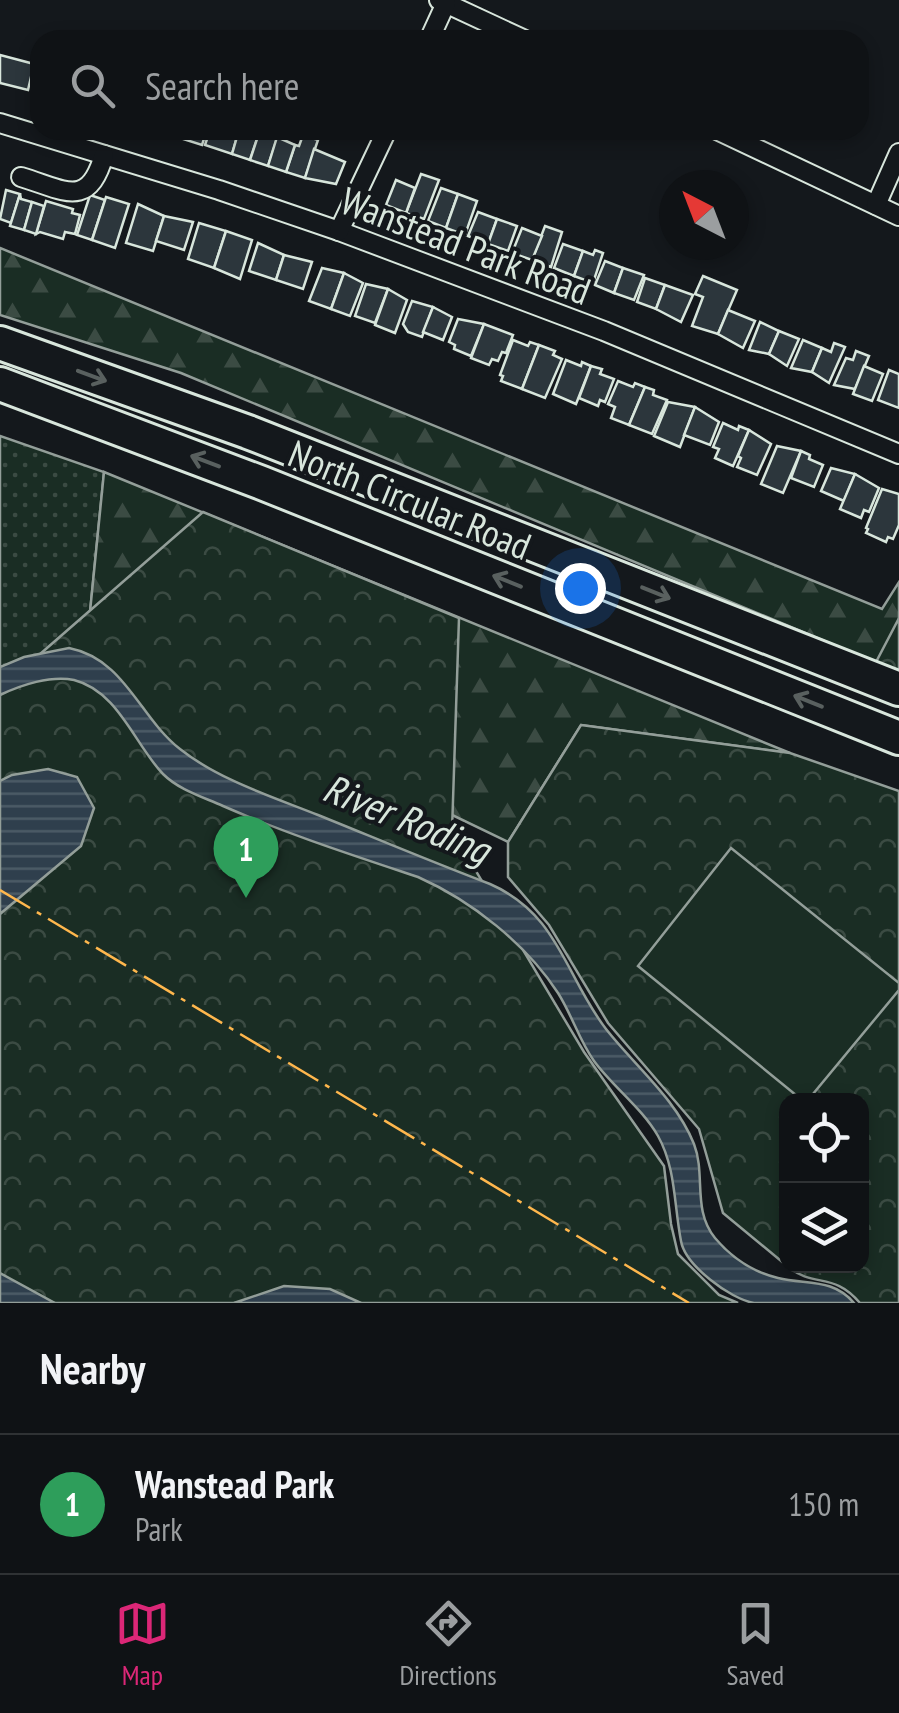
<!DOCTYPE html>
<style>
body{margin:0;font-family:"PT Sans Narrow",sans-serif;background:#181b1e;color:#f1f3f6}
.controls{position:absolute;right:30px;bottom:30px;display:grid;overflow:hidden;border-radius:20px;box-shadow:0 5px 15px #0003}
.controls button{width:90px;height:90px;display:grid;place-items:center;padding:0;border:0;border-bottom:2px solid #2f3234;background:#0f1215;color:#f1f3f6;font:50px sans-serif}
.compass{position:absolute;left:659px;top:170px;width:90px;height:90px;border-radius:50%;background:#0f1215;box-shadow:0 5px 15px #0003;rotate:318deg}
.you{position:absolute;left:580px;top:588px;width:35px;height:35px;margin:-25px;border:8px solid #fff;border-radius:50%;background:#1a73e8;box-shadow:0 0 0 15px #1a73e833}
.badge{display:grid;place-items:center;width:65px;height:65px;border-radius:50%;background:#db2777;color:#fff;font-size:32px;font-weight:700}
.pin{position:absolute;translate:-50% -82px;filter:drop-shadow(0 2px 5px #0008)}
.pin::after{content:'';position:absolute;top:52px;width:35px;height:30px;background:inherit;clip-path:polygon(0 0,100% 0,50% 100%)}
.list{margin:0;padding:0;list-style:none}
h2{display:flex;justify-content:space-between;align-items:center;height:130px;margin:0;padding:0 40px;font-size:42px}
h2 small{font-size:32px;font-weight:400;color:#9b9ea0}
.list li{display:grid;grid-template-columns:65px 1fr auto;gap:30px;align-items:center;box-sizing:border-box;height:140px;padding:0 40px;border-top:2px solid #2f3234}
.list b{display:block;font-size:38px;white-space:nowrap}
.list p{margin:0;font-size:32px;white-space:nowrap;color:#9b9ea0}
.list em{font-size:32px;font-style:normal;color:#9b9ea0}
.icon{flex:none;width:55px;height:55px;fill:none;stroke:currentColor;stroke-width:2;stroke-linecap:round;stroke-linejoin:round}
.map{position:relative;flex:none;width:899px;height:1303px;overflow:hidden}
.search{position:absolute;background:#0f1215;box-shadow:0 5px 15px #0003;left:30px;right:30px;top:30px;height:110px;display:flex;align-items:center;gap:25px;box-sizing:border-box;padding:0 35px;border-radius:30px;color:#9b9ea0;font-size:38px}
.sheet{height:270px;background:#0f1215}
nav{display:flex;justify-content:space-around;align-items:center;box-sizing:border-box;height:140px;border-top:2px solid #2f3234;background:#0f1215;font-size:28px;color:#9b9ea0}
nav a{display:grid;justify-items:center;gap:5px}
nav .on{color:#db2777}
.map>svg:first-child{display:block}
</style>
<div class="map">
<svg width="899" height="1303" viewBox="0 0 899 1303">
<defs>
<pattern id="grass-dots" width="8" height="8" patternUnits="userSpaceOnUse" patternTransform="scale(2.5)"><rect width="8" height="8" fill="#1a2d24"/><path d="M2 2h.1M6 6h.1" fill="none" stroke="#3b4b43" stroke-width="1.8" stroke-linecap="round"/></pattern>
<pattern id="forest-firs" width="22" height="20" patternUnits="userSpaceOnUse" patternTransform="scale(2.5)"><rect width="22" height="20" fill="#1a2d24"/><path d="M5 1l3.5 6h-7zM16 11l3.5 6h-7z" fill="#3b4b43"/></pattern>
<pattern id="park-crowns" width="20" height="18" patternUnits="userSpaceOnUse" patternTransform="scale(2.5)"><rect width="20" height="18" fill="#1a2d24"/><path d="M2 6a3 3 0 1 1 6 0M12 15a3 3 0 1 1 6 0" fill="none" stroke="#3b4b43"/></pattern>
<pattern id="water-rules" width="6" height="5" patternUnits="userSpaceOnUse" patternTransform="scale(2.5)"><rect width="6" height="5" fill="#2f3f4d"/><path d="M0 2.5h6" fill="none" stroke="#4c5b66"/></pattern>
</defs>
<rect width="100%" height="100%" fill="#14181c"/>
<polygon fill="url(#grass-dots)" stroke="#939e99" stroke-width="2.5" points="0,436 104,472 86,652 58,649 0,667"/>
<g fill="url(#forest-firs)" stroke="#939e99" stroke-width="2.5">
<polygon points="0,248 882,609 899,582 899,672 181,373 0,315"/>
<polygon points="104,472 790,753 581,725 508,842 419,799 86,652"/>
</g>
<g fill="url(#park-crowns)" stroke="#939e99" stroke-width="2.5">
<polygon points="203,512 459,618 452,831 584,1052 664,1166 671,1224 678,1254 719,1295 738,1303 0,1303 0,689"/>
<polygon points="899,618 899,672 875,664"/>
<path d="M581,725L790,753L899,791V1303H860C833,1271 815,1289 787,1266H862V1100H786V1265L723,1213L699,1129L608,1023L549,925L508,877V842Z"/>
</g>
<polygon fill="#1a2d24" stroke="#939e99" stroke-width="2.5" points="731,848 899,983 899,990 808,1100 802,1100 638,966"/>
<g fill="url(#water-rules)" stroke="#939e99" stroke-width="2.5">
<path d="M69,648C125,659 139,717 180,749C219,780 273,797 318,815C375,838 432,862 490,884C559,914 565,976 606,1029C635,1066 676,1099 694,1144C706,1175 692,1210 715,1238C731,1257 753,1272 778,1278C807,1285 833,1278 854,1303C823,1303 783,1303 754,1303C730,1299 685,1265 681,1241C674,1206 676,1168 658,1136C642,1108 613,1087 594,1061C579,1040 572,1015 558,993C526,944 472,901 418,877C352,855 287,834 223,806C203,797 179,790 163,774C135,745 118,691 74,680C51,675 21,685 0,695V667L24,657Z"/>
<polygon points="48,769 77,777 94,808 81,846 0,914 0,781 12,775"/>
<polygon points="0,1273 55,1303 0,1303"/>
<polygon points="284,1286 330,1289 361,1303 234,1303"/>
</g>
<g fill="#2c363c" stroke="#d8e6dc" stroke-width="2.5">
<polygon points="0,55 34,64 28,90 0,83"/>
<polygon points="186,130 207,130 202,145 183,139"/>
<polygon points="210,130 239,130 232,154 205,145"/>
<polygon points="239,130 260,130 250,160 232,154"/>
<polygon points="260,130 280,130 268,166 250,160"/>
<polygon points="303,135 318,140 305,178 286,172 295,145 299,146"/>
<polygon points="277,137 295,145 286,172 268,166"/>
<polygon points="314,149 345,162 336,184 305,178"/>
<polygon points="421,174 439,180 424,219 406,213"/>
<polygon points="396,180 415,188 406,213 386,205"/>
<polygon points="441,188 458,194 446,228 428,221"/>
<polygon points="6,190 20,194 11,223 0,219"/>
<polygon points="20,194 21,199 32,202 24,230 10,226"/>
<polygon points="458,194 477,201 465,235 446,228"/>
<polygon points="90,195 105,200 92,240 77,235"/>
<polygon points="106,197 129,204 115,248 92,240"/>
<polygon points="46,201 73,209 72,213 80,215 75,234 65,232 63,239 40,232 36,234"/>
<polygon points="32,202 44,206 36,234 24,230"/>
<polygon points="138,204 164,216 153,251 126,243"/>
<polygon points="478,212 497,219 488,244 468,236"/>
<polygon points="164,216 193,222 184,250 156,241"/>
<polygon points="497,219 517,226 508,251 488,244"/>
<polygon points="199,223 226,231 214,268 188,259"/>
<polygon points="545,226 562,232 551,267 532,260"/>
<polygon points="522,228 542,236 532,260 512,253"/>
<polygon points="226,231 252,240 240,279 214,268"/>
<polygon points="258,243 284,255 276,280 249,271"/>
<polygon points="563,244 583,251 574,276 554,268"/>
<polygon points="595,250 603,253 593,283 574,276 583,251 593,255"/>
<polygon points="284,255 312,262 303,289 276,280"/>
<polygon points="605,261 623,268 614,293 595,285"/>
<polygon points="322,268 344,273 331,309 309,301"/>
<polygon points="623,268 644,275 634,300 614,293"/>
<polygon points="344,273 363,283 350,316 331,309"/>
<polygon points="703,276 737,290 718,334 692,326 703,297 695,294"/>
<polygon points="645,278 665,285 656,309 637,302"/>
<polygon points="366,284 388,289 375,323 355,316"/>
<polygon points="665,285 693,295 681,322 656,309"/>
<polygon points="388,289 407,300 395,333 375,325"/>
<polygon points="412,301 433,307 422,337 408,332 403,324"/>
<polygon points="433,307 452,317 443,340 423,332"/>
<polygon points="728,310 755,321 743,348 718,334"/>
<polygon points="458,319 484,324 471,356 454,349 455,345 449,342"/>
<polygon points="760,322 779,331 769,354 749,350"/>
<polygon points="484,324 513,335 506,353 502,352 498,361 492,359 489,365 471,358"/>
<polygon points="779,331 799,339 787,366 769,354"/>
<polygon points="513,340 528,346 530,342 539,345 522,389 501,381 503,376 500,375"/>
<polygon points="803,340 822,348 812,372 791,368"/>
<polygon points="834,343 845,347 829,383 812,372 822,348 831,352"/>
<polygon points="539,345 555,351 553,355 562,359 545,398 522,389"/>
<polygon points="856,351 869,356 855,389 834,385 846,358 853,360"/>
<polygon points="566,360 581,366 582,362 591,366 576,404 553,394"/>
<polygon points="591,366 602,369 600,374 614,379 605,402 600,400 598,406 579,398"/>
<polygon points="864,366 883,374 872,401 853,394"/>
<polygon points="889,370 899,374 899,408 878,400"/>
<polygon points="618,381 633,387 635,383 645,387 629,425 611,418 615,407 608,404"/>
<polygon points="645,387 654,390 653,395 667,400 652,434 629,425"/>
<polygon points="668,402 695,407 680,447 654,436"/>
<polygon points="695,407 719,422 710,445 684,435"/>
<polygon points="723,423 738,430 739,426 749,430 733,466 715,458 719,449 713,447"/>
<polygon points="749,430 771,444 757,475 737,467 741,458 738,456"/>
<polygon points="777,446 801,451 783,493 761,484"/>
<polygon points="801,451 810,455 809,459 823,465 814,487 791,478"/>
<polygon points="831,468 855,474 844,501 821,491"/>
<polygon points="855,474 879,488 869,512 864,510 861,518 840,509"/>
<polygon points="882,489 899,494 899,525 893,539 888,537 886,542 866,533 868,529 866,528"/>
</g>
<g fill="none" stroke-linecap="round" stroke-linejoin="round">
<defs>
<g id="street">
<polyline points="439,0 525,40"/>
<polyline points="429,40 446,3"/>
<polyline points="0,123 219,190 339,231 604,331 899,454"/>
<polyline points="717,130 899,216"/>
<path d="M21,177C65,190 88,210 104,155"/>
<polyline points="876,205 899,153"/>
<polyline points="339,231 387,130"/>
</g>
<g id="highway">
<polyline points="0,343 248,432 899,689"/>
<polyline points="0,384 262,483 899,738"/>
</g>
</defs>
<use href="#street" stroke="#d8e6dc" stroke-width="22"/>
<use href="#highway" stroke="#d8e6dc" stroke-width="38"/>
<use href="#street" stroke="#14181c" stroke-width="18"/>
<use href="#highway" stroke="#14181c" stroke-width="32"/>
<polyline stroke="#ffb74d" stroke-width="2.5" stroke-dasharray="35 8 5 8" stroke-linecap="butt" points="0,890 689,1303"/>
</g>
<defs><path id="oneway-shaft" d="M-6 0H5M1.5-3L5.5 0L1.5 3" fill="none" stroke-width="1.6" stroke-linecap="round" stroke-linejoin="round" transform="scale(2.5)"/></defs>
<g stroke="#59605f">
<use href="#oneway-shaft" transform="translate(92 376) rotate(20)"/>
<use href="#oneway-shaft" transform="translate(205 461) rotate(-159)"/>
<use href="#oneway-shaft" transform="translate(507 581) rotate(-158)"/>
<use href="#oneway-shaft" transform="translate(656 593) rotate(22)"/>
<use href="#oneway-shaft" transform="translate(808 701) rotate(-158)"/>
</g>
<g text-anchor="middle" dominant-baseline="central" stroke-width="8" stroke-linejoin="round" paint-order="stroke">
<g font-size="38" fill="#d8e6dc" stroke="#14181c">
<text transform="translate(466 245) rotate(21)">Wanstead Park Road</text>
<text transform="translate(410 499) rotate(22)">North Circular Road</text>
</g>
<g font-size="40" font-style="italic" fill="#d8e6dc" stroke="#14181c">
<text transform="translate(407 818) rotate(22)">River Roding</text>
</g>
</g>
</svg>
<div class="controls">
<button><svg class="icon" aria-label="locate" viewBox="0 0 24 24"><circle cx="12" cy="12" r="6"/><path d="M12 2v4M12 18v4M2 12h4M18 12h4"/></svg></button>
<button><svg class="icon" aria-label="layers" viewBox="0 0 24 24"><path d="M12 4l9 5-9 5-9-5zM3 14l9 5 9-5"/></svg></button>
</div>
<svg class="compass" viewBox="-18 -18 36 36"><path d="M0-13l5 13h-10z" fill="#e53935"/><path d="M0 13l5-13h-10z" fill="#9b9ea0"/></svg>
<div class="you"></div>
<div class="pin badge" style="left:246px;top:898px;background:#2e9e5b">1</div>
<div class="search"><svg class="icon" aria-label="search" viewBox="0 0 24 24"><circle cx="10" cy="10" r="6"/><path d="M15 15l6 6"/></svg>Search here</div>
</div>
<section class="sheet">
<h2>Nearby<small></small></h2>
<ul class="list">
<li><span class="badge" style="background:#2e9e5b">1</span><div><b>Wanstead Park</b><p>Park</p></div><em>150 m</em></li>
</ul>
</section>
<nav>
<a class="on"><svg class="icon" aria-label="map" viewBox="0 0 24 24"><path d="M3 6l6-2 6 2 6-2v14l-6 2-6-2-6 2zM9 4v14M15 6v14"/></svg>Map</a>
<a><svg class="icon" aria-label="directions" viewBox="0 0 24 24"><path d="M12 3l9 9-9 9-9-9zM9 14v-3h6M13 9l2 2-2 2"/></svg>Directions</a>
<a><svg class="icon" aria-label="saved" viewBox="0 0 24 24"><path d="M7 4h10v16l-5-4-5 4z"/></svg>Saved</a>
</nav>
